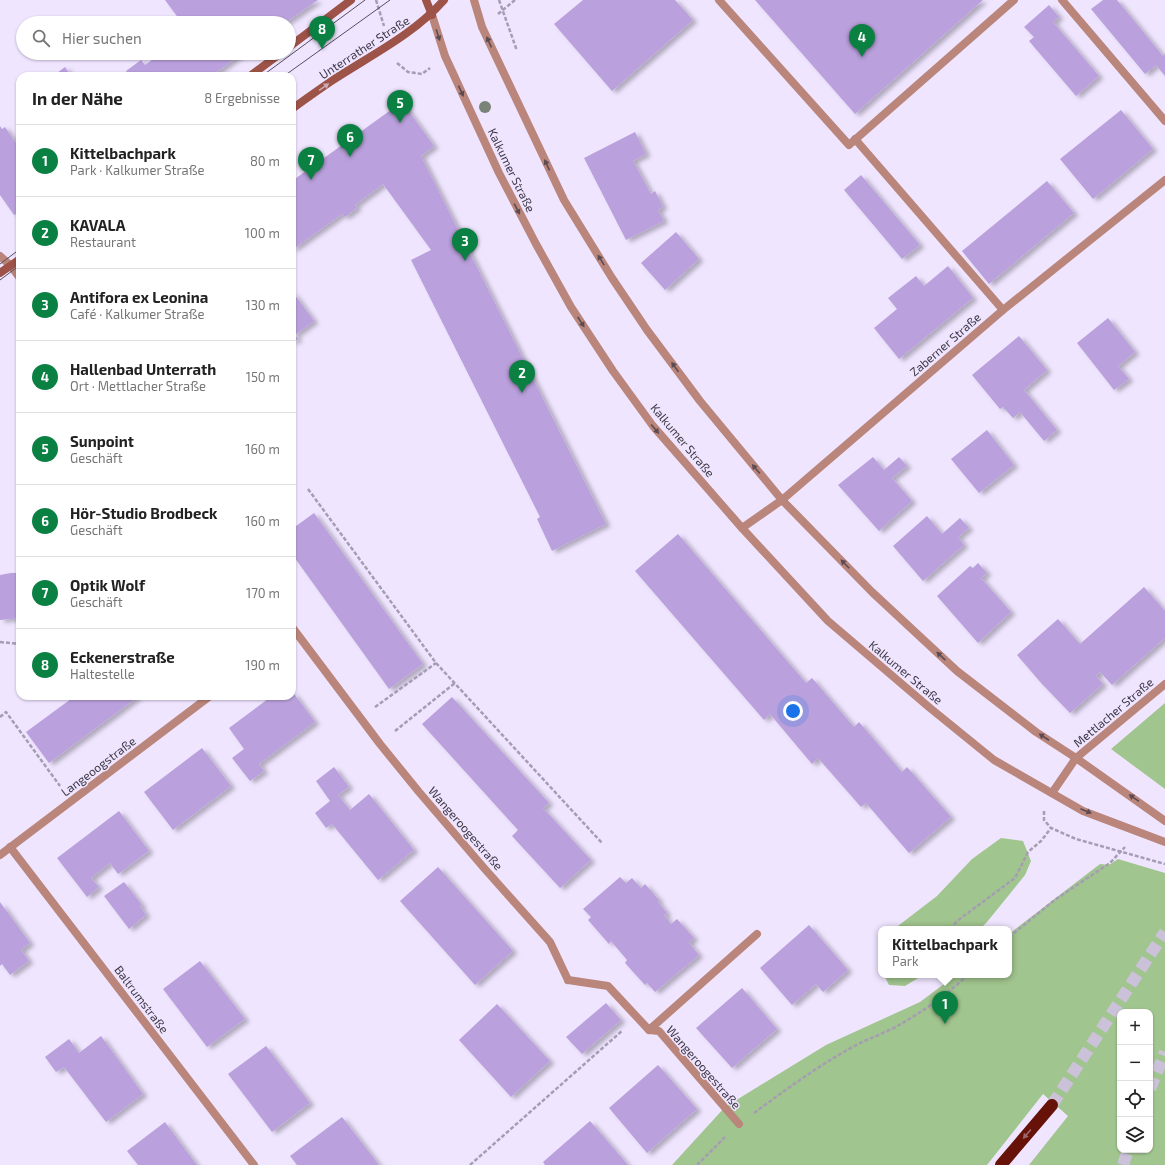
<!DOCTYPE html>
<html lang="de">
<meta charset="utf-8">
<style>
body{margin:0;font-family:"Exo 2",sans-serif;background:#f2f2f2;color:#222}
.controls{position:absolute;right:12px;bottom:12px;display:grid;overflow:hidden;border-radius:8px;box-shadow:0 1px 3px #0004}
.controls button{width:36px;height:36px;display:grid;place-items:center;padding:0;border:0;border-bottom:1px solid #e0e0e0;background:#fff;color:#222;font:20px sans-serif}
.you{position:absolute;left:793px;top:711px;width:14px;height:14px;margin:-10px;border:3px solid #fff;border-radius:50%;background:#1a73e8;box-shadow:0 0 0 6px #1a73e833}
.badge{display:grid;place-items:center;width:26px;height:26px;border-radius:50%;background:#0b8043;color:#fff;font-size:13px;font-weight:700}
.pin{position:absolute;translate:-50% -33px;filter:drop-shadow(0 1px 2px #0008)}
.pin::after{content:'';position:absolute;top:21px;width:14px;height:12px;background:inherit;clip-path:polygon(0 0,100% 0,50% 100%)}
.popup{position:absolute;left:878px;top:926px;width:134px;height:52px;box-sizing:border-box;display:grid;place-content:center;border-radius:8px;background:#fff;filter:drop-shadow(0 1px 3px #0005);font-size:13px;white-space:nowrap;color:#767676}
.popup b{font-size:15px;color:#222}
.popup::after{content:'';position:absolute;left:50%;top:100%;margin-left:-8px;border:8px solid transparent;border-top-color:#fff}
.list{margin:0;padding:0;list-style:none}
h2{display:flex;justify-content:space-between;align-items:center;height:52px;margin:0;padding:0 16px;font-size:17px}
h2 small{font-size:13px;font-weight:400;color:#767676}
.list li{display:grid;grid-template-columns:26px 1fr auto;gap:12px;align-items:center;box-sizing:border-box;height:72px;padding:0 16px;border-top:1px solid #e0e0e0}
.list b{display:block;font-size:15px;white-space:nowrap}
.list p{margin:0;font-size:13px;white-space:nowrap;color:#767676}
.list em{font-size:13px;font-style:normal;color:#767676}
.icon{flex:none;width:22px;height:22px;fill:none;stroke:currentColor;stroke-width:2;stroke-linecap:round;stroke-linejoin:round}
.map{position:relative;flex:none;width:1165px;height:1165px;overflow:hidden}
.search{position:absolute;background:#fff;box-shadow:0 1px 3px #0004;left:16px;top:16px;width:280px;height:44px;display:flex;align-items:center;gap:10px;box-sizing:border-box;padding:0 14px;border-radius:22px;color:#767676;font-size:15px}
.panel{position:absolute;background:#fff;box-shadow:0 1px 3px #0004;left:16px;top:72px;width:280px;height:628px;border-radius:12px}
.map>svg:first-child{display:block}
</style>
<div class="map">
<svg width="1165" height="1165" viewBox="0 0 1165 1165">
<defs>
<filter id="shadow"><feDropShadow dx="4.5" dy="2.5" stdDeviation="2" flood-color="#0004"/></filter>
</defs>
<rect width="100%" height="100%" fill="#efe5ff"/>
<g fill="#a1c58e" fill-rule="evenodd">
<polygon points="1165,703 1165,789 1111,749"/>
<polygon points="1001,838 1023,841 1031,861 1025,875 987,922 980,929 894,929 937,896 972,859"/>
<path d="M1118,859L1165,873V1165H1029L1068,1116L1043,1094L987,1165H672L725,1107L826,1045L920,1002L956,975H1009V934L1100,864L1109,865ZM1120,1012H1150V1150H1120Z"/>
<polygon points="884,975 923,975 905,986 889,985"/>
</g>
<g fill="#baa0dc" filter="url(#shadow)">
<polygon points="165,0 318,0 285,23 182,23"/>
<polygon points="583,0 675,0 693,20 612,91 554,24"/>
<polygon points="755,0 983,0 855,114"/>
<polygon points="1103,0 1117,0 1163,56 1165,54 1165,76 1156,65 1145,74 1091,9"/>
<polygon points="1049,5 1059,17 1053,22 1099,76 1076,96 1029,41 1034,37 1024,27"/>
<polygon points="150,53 243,53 211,76 130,76 126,71 141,60 145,65 153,59"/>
<polygon points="65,67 71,76 53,76"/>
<polygon points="402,102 434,146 421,156 606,524 552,551 537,519 540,517 411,260 431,250 383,184 355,205 357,208 345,217 342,214 292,250 292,181"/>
<polygon points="1121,110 1153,149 1093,199 1060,159"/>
<polygon points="0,126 2,129 5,127 20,149 20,212 14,215 0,195"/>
<polygon points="635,132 646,154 633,161 651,194 655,191 663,207 658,210 664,221 626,240 584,158"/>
<polygon points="861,175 920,245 902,259 844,190"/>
<polygon points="1047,181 1074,213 989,284 962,251"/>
<polygon points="676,232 699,259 665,290 641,263"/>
<polygon points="948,266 973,298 899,359 874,328 897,309 888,298 916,276 924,286"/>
<polygon points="292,291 314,321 295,335 298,339 292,343"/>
<polygon points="1108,318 1135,352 1118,366 1129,379 1114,390 1077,343"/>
<polygon points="1019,336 1047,370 1024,390 1057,430 1044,441 1020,412 1013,418 1003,407 1000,409 972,375"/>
<polygon points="987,430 1014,465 979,493 951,459"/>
<polygon points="873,457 884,470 899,457 907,466 892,478 912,501 879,531 838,485"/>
<polygon points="314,513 423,664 389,689 292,554 292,529"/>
<polygon points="927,516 942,534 960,518 969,528 958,537 964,545 923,581 893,546"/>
<polygon points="678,534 806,683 812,678 854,727 859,722 902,772 907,767 951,817 909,853 866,803 861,807 818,758 812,764 770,714 764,720 635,571"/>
<polygon points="978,563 987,573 981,578 1011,612 978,643 937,596 970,566 973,568"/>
<polygon points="11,573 20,573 20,618 0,620 0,575"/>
<polygon points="1144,587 1165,611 1165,638 1112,685 1100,672 1096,676 1103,684 1070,713 1042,684 1017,655 1058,619 1080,644"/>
<polygon points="292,691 315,722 259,764 264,771 250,781 232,758 244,749 229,728 272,696 292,696"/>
<polygon points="75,696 139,696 49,763 26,732"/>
<polygon points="452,697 549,803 543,808 591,860 560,888 512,836 518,830 422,724"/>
<polygon points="202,748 231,786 173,830 144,792"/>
<polygon points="334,767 349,787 338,795 350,810 369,794 414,850 378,880 332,824 326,828 315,813 330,801 316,781"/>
<polygon points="119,811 149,851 118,874 110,863 91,878 99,887 87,897 57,858"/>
<polygon points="438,867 513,951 475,985 400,901"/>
<polygon points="620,877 626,883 632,878 641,888 645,884 659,900 658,902 667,913 664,915 671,924 677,919 694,938 689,943 699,955 655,992 647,983 645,985 625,963 627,960 611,941 609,944 588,920 591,917 583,909"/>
<polygon points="124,882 142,905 140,906 146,915 129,929 104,896"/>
<polygon points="0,902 30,943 21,950 29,961 10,975 2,964 0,966"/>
<polygon points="809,925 848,970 823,992 816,984 792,1005 760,968"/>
<polygon points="200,961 245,1019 207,1047 163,989"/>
<polygon points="742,988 777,1029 732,1068 696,1028"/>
<polygon points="606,1003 621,1020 582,1054 566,1037"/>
<polygon points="497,1004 550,1061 511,1097 459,1040"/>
<polygon points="101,1036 143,1094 106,1122 64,1067 56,1072 45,1057 69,1039 79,1053"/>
<polygon points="266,1046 310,1103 272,1132 228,1074"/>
<polygon points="658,1065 697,1109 647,1153 609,1108"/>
<polygon points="342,1117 379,1165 297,1165 290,1156"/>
<polygon points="590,1121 628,1165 545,1165 543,1162"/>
<polygon points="165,1122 187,1152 197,1165 138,1165 127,1151"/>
</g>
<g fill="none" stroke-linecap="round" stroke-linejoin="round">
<g stroke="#cbc2da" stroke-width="12" stroke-dasharray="12 6" stroke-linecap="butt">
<polyline points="1150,1089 1165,1052"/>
<polyline points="1052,1105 1165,932"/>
<polyline points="1123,1165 1128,1150"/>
</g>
<g stroke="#a59db2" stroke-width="2.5" stroke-dasharray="4 2" stroke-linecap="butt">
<polyline points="376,0 384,26"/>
<polyline points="499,0 516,48 515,50"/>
<polyline points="498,14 515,0"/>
<polyline points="397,63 408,72 422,74 430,68"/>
<polyline points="308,489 436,663 602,843"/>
<polyline points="0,642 20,644"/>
<polyline points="375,707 436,663"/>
<polyline points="0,717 6,712 60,786"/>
<polyline points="395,731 455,683"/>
<polyline points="1044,811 1044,820 1051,828 1076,839 1165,864"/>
<polyline points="950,929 957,921 1015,878 1028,852 1041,841 1051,828"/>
<polyline points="1009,937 1056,899 1110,863 1125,847"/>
<path d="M754,1113C788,1088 822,1063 860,1043C873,1037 887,1032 899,1025C924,1011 947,994 968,975"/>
<polyline points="470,1165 623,1030"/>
<polyline points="697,1165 725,1137"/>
</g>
<g stroke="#ba857b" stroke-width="8">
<polyline points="719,0 849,145 1014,0"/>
<polyline points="855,139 1003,310"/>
<polyline points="568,980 608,986 649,1030 659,1031 739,1124"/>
<polyline points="649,1030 757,934"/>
</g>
<g stroke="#ba857b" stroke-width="8">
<polyline points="474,0 482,27 490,44 564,200 612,278 647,330 700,401 782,500 872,592 957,671 1036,732 1076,758 1165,821"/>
<polyline points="1062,0 1165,121"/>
<polyline points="432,15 445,56 499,173 536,244 571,307 613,371 653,426 742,528 828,621 930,708 994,760 1083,811 1165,842"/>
<polyline points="0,256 10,265 20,278"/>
<polyline points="742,528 782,500 1003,310 1165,180"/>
<polyline points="292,627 380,744 419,792 484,868 550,942 568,980"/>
<polyline points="1052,793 1076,758 1165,684"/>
<polyline points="10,847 254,1165"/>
<polyline points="0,855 210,696"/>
</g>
<g stroke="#9d5347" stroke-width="8">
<polyline points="426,0 432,15"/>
<polyline points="289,47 351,0"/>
<polyline points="250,76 281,53"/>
<path d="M292,109C304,100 317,91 330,82C369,56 412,36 444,0"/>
<polyline points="0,273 20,259"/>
</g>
<polyline stroke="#661208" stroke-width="12" points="1001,1165 1052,1105"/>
<g stroke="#554f5e" stroke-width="1">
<polyline points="262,76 365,0"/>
<polyline points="284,76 390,0"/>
<polyline points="0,264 20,249"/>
<polyline points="0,280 20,265"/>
</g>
</g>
<circle fill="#7a8378" cx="485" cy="107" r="6"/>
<defs><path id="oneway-solid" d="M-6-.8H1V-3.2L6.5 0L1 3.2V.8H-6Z"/></defs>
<g fill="#5c4b52">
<use href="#oneway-solid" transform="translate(438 35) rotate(72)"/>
<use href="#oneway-solid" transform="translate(489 42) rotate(-114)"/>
<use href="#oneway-solid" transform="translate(461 91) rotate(65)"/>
<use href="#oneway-solid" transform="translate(547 165) rotate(-115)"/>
<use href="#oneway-solid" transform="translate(517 209) rotate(62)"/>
<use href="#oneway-solid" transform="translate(601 260) rotate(-122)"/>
<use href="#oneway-solid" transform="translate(581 322) rotate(57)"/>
<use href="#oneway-solid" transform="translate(675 367) rotate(-126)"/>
<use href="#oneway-solid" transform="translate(655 429) rotate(50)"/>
<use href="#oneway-solid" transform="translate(756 469) rotate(-130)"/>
<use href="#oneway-solid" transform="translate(845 564) rotate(-134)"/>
<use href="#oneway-solid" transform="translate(941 656) rotate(-137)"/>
<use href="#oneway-solid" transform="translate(1044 737) rotate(-147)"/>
<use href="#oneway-solid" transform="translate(1134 798) rotate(-145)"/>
<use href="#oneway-solid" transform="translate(1086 811) rotate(23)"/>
</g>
<use fill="#ceabb5" href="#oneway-solid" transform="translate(324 87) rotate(-35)"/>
<use fill="#9d666b" href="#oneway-solid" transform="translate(1027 1134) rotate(130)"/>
<g text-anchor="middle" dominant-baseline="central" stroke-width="3" stroke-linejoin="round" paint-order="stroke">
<g font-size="12" fill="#3d3845" stroke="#efe5ff">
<text transform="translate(364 47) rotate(-33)">Unterrather Straße</text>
<text transform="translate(512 170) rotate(64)">Kalkumer Straße</text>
<text transform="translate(945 344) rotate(-41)">Zaberner Straße</text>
<text transform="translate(683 440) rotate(50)">Kalkumer Straße</text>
<text transform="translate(906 672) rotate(40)">Kalkumer Straße</text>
<text transform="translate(1113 712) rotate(-40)">Mettlacher Straße</text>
<text transform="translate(98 766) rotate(-37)">Langeoogstraße</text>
<text transform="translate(466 828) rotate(49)">Wangeroogestraße</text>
<text transform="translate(142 999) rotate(53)">Baltrumstraße</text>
<text transform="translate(704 1067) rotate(49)">Wangeroogestraße</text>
</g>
</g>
</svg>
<div class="controls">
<button>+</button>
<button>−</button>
<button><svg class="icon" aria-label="locate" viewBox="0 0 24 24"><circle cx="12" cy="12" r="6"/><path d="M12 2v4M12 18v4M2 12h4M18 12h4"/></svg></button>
<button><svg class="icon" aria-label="layers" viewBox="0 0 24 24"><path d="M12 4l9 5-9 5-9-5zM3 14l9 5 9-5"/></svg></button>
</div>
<div class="you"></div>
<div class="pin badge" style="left:945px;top:1024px">1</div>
<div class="popup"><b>Kittelbachpark</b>Park</div>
<div class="pin badge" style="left:522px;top:393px">2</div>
<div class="pin badge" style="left:465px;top:261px">3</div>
<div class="pin badge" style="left:862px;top:57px">4</div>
<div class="pin badge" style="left:400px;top:123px">5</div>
<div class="pin badge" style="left:350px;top:157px">6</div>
<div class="pin badge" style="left:311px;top:180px">7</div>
<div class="pin badge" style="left:322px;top:49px">8</div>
<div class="search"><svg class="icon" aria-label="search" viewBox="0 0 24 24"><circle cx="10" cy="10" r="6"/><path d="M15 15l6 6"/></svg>Hier suchen</div>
<section class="panel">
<h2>In der Nähe<small>8 Ergebnisse</small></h2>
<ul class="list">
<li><span class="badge">1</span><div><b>Kittelbachpark</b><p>Park · Kalkumer Straße</p></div><em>80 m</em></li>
<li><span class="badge">2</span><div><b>KAVALA</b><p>Restaurant</p></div><em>100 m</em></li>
<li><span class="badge">3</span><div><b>Antifora ex Leonina</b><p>Café · Kalkumer Straße</p></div><em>130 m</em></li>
<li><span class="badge">4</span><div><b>Hallenbad Unterrath</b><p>Ort · Mettlacher Straße</p></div><em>150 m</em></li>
<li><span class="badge">5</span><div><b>Sunpoint</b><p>Geschäft</p></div><em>160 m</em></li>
<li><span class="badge">6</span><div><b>Hör-Studio Brodbeck</b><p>Geschäft</p></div><em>160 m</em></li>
<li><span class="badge">7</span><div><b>Optik Wolf</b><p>Geschäft</p></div><em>170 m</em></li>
<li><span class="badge">8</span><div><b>Eckenerstraße</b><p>Haltestelle</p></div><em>190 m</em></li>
</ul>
</section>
</div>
